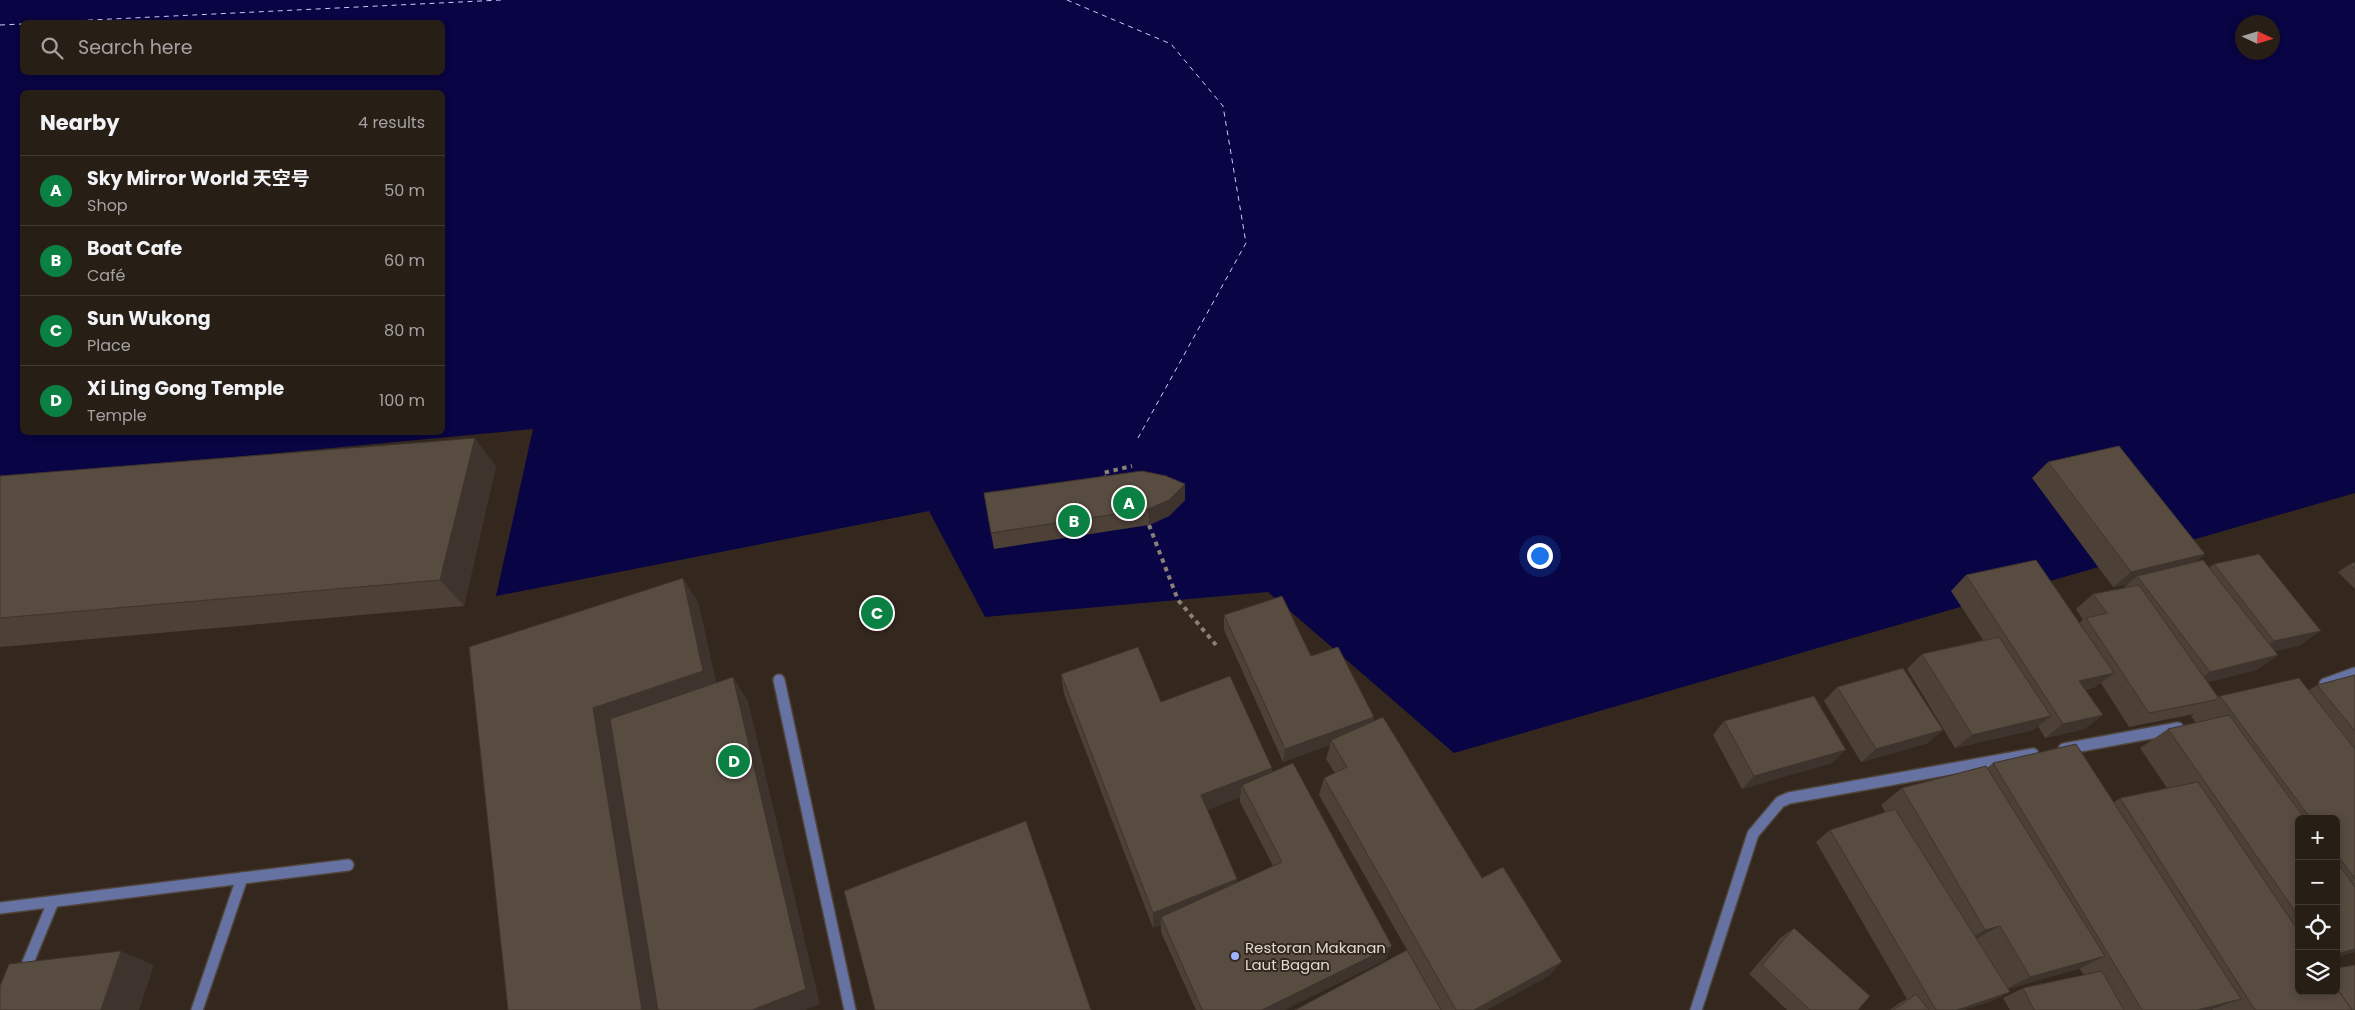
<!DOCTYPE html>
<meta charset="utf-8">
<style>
body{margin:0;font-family:Poppins,"Noto Sans SC",sans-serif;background:#332b23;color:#f1f3f6}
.controls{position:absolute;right:15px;bottom:15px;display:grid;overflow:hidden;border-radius:8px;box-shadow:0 2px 8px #0003}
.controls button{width:45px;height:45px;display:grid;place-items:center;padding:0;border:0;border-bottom:1px solid #433c35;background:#271e16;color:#f1f3f6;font:25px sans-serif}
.compass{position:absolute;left:2235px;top:15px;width:45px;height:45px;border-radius:50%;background:#271e16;box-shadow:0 2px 8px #0003;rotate:94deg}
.you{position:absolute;left:1539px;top:555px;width:18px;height:18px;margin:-12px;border:4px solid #fff;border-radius:50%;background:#1a73e8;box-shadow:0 0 0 8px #1a73e833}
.badge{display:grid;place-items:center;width:32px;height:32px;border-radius:50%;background:#0b8043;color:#fff;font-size:16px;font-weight:700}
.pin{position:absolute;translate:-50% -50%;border:2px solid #fff;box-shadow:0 1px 5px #0006}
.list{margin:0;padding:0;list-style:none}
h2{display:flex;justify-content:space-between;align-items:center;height:65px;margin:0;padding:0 20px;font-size:21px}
h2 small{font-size:16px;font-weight:400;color:#a4a2a1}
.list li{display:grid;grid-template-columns:32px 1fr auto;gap:15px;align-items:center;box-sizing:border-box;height:70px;padding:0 20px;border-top:1px solid #433c35}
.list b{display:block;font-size:19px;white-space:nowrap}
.list p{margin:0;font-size:16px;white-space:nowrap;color:#a4a2a1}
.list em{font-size:16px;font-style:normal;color:#a4a2a1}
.icon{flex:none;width:28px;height:28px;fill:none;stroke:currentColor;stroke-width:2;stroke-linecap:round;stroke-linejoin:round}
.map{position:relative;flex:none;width:2355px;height:1010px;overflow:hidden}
.search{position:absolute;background:#271e16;box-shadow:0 2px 8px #0003;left:20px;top:20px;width:425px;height:55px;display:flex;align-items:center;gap:12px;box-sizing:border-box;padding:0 18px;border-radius:8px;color:#a4a2a1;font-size:19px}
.panel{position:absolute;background:#271e16;box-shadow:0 2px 8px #0003;left:20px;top:90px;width:425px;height:345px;border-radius:8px}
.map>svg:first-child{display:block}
</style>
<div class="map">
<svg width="2355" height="1010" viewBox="0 0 2355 1010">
<rect width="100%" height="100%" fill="#34281e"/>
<path fill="#090443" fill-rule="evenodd" d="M0,0H2355V493L1454,753L1268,592L985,617L929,511L496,596L533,429L0,479ZM22,22H442V72H22ZM2242,22H2272V52H2242ZM22,92H442V432H22Z"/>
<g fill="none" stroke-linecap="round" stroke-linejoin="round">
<g stroke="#c5d0f8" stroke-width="1" stroke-dasharray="5 4.5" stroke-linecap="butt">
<polyline points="1067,0 1171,44 1223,106 1246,243 1138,438"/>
<polyline points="50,22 501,0"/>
<polyline points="0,25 22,24"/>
</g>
<defs>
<g id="service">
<polyline points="779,680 850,1010"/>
<polyline points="2325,684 2355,673"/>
<polyline points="2064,749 2178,728"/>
<polyline points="0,908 348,865"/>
<polyline points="24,972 53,902"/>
<polyline points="197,1010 242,878"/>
<polyline points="1696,1010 1753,834 1780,802 1789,798 2033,754"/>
</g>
</defs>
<use href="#service" stroke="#50443b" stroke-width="14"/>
<g stroke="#897f77" stroke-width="4" stroke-dasharray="4.5 4.5" stroke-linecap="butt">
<polyline points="1105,480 1103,473 1132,466"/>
<polyline points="1149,525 1178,600 1216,645"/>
</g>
<use href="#service" stroke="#6572a2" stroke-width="11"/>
</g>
<g fill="#4c4037" fill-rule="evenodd">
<polygon points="2048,462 2205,554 2195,562 2209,568 2214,564 2299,646 2274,651 2278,655 2256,670 2208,682 2218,697 2220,696 2309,690 2317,685 2355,675 2355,952 2336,957 2336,819 2299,819 2299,991 2355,1010 2213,1010 2212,1009 2210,1010 2010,1010 2003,998 2023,988 2084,975 2079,968 2008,989 2010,992 1991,1001 1964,1010 1890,1010 1899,1003 1907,999 1816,842 1830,830 1885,812 1881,805 1902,788 1987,768 1993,763 2114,802 2120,798 2167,788 2140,748 2168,729 2196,723 2191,716 2194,714 2129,727 2101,683 2095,687 2085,690 2103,715 2084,729 2045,738 2038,726 2033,730 1955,748 1907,669 1922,654 1983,640 1951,591 1966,575 2079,623 2083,620 2076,609 2093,594 2122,589 2128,584 2113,587 2032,478"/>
<polygon points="496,466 464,606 0,647 0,476"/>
<polygon points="1185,500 1169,516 1149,525 994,549 991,533"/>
<polygon points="2355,562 2355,589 2338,572 2350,564"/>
<polygon points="1224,615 1311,656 1374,717 1373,722 1550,975 1487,1010 1295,1010 1428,987 1319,795 1324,778 1335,773 1326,759 1330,745 1283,762 1224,630"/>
<path d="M1061,674L1161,702L1272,768V772L1385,960L1284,1010H1196L1161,932V925L1153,928L1064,694ZM1240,797V802L1273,866L1236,883L1207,810Z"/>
<polygon points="1837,687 1928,743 1861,762 1824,701"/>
<polygon points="1724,721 1832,763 1742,789 1713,735"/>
<polygon points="1794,928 1858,1010 1787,1010 1749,974 1780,938"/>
</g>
<g fill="#3e342d">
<polygon points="475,438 496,466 464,606 440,580"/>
<polygon points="1185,484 1185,500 1169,516 1149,525 1148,509"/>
<polygon points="2205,554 2186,570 2137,576 2128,584 2113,587 2131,572"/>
<polygon points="683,578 699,604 719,695 660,1010 642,1010 593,708"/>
<polygon points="2321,631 2299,646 2253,656 2274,641"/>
<polygon points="2278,655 2256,670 2190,687 2210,672"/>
<polygon points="2114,673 2095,687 2061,695 2079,681"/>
<polygon points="733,677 748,701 820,1004 805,1010 752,1010"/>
<polygon points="2103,715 2084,729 2045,738 2063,724"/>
<polygon points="2051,716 2033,730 1955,748 1972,735"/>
<polygon points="1374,717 1370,731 1331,740 1330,745 1283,762 1285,749"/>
<polygon points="1943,730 1928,743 1861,762 1876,749"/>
<polygon points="1846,750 1832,763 1742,789 1754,776"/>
<polygon points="1272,768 1270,786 1242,785 1240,797 1201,813 1201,795"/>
<polygon points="1237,879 1235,895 1161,917 1161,925 1153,928 1153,913"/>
<polygon points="2000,926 1974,940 1960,944 1985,930"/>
<polygon points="1392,946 1385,960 1284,1010 1262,1010"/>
<polygon points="2355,949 2355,952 2336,957 2336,954"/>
<polygon points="121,951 154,965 139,1010 101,1010"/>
<polygon points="2105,956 2076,970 2003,990 2030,977"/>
<polygon points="1562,962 1550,975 1487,1010 1474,1010"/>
<polygon points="2010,992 1991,1001 1964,1010 1957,1010"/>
<polygon points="2241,999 2210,1010 2197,1010"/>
</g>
<g fill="#584b40" stroke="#3e342d">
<polygon points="475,438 440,580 0,618 0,476"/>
<polygon points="2119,446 2205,554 2131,572 2048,462"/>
<polygon points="1142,471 1166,476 1185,484 1169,500 1148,509 991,533 984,493"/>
<polygon points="2259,554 2321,631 2274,641 2214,564"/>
<polygon points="2036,560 2114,673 2079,681 2103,715 2063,724 1966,575"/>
<polygon points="2203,560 2278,655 2210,672 2137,576"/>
<polygon points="2355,562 2355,569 2350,564"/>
<polygon points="683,578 703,671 593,708 642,1010 508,1010 469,647"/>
<polygon points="2139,585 2218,697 2215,700 2149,713 2086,618 2107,613 2093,594"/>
<polygon points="1282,596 1311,656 1338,647 1374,717 1285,749 1224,615"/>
<polygon points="1999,637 2051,716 1972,735 1922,654"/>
<polygon points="1138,647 1161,702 1230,676 1272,768 1201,795 1237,879 1153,913 1061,674"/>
<polygon points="1903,668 1943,730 1876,749 1837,687"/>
<polygon points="2355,675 2355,731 2317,685"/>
<polygon points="733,677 806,989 752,1010 658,1010 610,719"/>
<polygon points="2299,678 2355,749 2355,879 2336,853 2336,819 2311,819 2220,696"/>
<polygon points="1814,696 1846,750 1754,776 1724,721"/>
<polygon points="2229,715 2305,819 2299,819 2299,917 2168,729"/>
<polygon points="1383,717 1482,878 1503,867 1562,962 1474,1010 1456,1010 1324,778 1347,767 1331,740"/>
<polygon points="2076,744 2241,999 2197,1010 2142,1010 1993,763"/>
<polygon points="1293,763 1392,946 1262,1010 1202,1010 1161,917 1282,862 1242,785"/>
<polygon points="1986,766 2105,956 2030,977 2000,926 1985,930 1902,788"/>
<polygon points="2198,782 2299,932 2299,991 2336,991 2336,987 2352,1010 2255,1010 2120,798"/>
<polygon points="1895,809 2010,992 1957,1010 1936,1010 1830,830"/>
<polygon points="1026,821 1091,1010 875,1010 844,891"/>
<polygon points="2336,861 2355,887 2355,949 2336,954"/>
<polygon points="1794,928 1870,996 1858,1010 1810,1010 1762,965"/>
<polygon points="1407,950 1441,1010 1295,1010"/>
<polygon points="121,951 101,1010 0,1010 0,986 9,964"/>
<polygon points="2355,965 2355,1010 2352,1010 2336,987 2336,968"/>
<polygon points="2102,971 2124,1010 2034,1010 2023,988"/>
<polygon points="1916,994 1929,1010 1894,1010"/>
</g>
<circle fill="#a0b3fd" stroke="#34281e" stroke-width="2" cx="1235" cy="956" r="5"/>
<g text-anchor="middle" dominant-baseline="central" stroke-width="4" stroke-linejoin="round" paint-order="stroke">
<g font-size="15" fill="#e1d9d3" stroke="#34281e" text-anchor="start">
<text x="1245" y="947">Restoran Makanan<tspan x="1245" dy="17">Laut Bagan</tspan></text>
</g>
</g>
</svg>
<div class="controls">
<button>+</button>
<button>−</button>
<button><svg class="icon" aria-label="locate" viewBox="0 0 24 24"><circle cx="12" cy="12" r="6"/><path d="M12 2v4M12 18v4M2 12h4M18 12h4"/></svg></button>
<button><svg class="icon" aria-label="layers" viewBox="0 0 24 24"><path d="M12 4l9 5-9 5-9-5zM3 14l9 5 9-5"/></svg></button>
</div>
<svg class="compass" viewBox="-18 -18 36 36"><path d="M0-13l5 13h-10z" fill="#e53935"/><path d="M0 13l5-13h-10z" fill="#a4a2a1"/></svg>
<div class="you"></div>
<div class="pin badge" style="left:1129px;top:503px">A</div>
<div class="pin badge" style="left:1074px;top:521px">B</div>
<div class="pin badge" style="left:877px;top:613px">C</div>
<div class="pin badge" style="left:734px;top:761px">D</div>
<div class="search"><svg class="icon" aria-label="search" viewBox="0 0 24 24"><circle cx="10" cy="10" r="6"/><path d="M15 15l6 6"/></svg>Search here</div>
<section class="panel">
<h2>Nearby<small>4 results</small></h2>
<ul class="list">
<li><span class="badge">A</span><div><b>Sky Mirror World 天空号</b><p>Shop</p></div><em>50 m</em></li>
<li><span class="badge">B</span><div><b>Boat Cafe</b><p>Café</p></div><em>60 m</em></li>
<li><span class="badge">C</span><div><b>Sun Wukong</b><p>Place</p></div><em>80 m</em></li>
<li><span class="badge">D</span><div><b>Xi Ling Gong Temple</b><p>Temple</p></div><em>100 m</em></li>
</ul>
</section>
</div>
